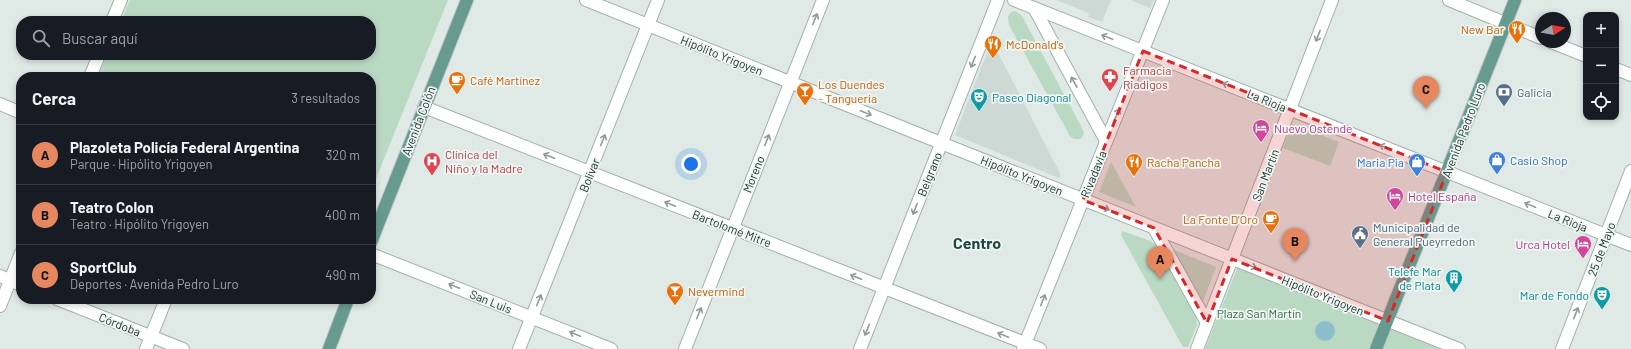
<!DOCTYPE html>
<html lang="es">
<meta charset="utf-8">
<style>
body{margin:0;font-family:Barlow,sans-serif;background:#242831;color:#f1f3f6}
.controls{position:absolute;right:12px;top:12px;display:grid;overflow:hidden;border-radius:8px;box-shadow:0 2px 6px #0003}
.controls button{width:36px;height:36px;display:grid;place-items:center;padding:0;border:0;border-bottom:1px solid #363941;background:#171b24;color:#f1f3f6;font:20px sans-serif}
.compass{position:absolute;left:1535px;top:12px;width:36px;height:36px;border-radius:50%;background:#171b24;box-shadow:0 2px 6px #0003;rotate:79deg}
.you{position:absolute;left:691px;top:164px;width:14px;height:14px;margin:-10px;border:3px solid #fff;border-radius:50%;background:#1a73e8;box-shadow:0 0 0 6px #1a73e833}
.badge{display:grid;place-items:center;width:26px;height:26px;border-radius:50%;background:#e68760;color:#111;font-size:13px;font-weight:700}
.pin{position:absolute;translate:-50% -33px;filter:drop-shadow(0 1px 2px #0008)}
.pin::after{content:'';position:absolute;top:21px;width:14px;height:12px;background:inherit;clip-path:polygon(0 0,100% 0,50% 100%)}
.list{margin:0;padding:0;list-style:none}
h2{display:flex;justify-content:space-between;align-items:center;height:52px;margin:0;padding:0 16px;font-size:17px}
h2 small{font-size:13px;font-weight:400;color:#9ea1a6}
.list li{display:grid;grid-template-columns:26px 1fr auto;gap:12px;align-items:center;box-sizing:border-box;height:60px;padding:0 16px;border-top:1px solid #363941}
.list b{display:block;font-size:15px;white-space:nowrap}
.list p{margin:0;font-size:13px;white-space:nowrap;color:#9ea1a6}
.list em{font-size:13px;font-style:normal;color:#9ea1a6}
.icon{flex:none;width:22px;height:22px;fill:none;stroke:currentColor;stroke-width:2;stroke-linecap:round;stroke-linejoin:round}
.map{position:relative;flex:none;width:1631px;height:349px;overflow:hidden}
.search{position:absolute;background:#171b24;box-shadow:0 2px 6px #0003;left:16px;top:16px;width:360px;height:44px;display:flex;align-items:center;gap:10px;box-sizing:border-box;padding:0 14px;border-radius:16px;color:#9ea1a6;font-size:15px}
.panel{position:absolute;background:#171b24;box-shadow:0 2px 6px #0003;left:16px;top:72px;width:360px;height:232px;border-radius:16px}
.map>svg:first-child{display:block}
</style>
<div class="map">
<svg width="1631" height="349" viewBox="0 0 1631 349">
<rect width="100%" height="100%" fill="#dfe9e5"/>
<g fill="#cdd9d4">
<polygon points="1056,0 1111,0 1102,22 1088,17 1089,13"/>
<polygon points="1131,0 1154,0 1150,8"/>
<polygon points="995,47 1061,175 1059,178 955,135 989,48"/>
</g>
<g fill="#b9d9c3">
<polygon points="130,0 448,0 371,191 371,77 98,77 107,55 371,55 371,21 121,21"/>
<polygon points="1015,11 1021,15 1023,18 1082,128 1084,133 1081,139 1074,139 1070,136 1009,25 1008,17 1011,12"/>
<polygon points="1292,124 1339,142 1330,166 1283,148"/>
<polygon points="1111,162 1136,207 1099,192"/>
<polygon points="1122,231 1151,241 1157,246 1196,317 1197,325 1188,347 1183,347 1121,235"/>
<polygon points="1172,249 1216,267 1203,302"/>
<polygon points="1238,266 1292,287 1442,349 1205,349"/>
</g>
<circle fill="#8bbeca" cx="1325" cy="331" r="10"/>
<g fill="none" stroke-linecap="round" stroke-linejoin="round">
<defs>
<g id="minor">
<polyline points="586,0 941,143 1459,349"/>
<polyline points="1014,0 1631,245"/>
<polyline points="1449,0 1541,38"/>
<polyline points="1034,8 1106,141"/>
<polyline points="112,21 121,0"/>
<polyline points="1551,42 1586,56"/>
<polyline points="1616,69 1631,75"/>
<polyline points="90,77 99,55"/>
<polyline points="0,104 21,113"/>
<polyline points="424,107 1040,349"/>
<polyline points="1154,228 1207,323"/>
<polyline points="371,254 611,349"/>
<polyline points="0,276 21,285"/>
<polyline points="57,299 183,349"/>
<polyline points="0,306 21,253"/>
<polyline points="146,349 166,299"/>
<polyline points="519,349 658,0"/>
<polyline points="685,349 823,0"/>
<polyline points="860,349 998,0"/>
<polyline points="1023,349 1163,0"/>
<polyline points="1197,349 1332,0"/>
<polyline points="1562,349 1631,171"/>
</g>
<g id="major">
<polyline points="371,242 467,0"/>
<polyline points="329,349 348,299"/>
<polyline points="1376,349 1515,0"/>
</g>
</defs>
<use href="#minor" stroke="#a2b0ac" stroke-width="14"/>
<use href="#major" stroke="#bcc3c2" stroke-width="14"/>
<use href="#minor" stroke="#fff" stroke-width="12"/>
<use href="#major" stroke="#679b90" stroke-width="12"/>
</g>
<defs><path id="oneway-shaft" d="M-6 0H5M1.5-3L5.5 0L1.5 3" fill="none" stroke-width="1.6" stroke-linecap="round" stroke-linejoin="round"/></defs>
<g stroke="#909b99">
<use href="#oneway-shaft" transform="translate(815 19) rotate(-68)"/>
<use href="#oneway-shaft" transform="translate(1318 36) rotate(111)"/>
<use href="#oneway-shaft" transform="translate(1107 37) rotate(-158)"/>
<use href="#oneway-shaft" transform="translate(973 62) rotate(112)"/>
<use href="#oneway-shaft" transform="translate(1074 82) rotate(-119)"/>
<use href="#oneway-shaft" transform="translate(1228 85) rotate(-158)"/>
<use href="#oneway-shaft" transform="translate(866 113) rotate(22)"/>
<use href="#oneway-shaft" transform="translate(1117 114) rotate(-68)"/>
<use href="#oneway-shaft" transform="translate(603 140) rotate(-68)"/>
<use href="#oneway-shaft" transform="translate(767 140) rotate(-68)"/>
<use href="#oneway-shaft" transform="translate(1385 147) rotate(-158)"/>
<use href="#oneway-shaft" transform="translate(549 156) rotate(-159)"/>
<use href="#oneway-shaft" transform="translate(670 204) rotate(-158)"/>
<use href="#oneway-shaft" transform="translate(1530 205) rotate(-158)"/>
<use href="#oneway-shaft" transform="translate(1104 208) rotate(22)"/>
<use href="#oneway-shaft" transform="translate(915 209) rotate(112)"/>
<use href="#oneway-shaft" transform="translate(1251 266) rotate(22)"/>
<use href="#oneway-shaft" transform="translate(856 277) rotate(-159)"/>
<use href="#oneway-shaft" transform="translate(454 286) rotate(-158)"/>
<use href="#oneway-shaft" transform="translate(539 300) rotate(-68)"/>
<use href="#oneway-shaft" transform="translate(1043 300) rotate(-68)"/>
<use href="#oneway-shaft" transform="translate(699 313) rotate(-68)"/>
<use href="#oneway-shaft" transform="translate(1576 313) rotate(-69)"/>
<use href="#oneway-shaft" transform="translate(867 330) rotate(112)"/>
<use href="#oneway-shaft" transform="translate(575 334) rotate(-158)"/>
<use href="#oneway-shaft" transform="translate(1003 335) rotate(-158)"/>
</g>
<path fill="#d62828" fill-opacity="0.2" stroke="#d62828" stroke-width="3" stroke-dasharray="8 5" stroke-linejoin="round" d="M1143,51L1447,172L1388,321L1232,259L1207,323L1154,228L1083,200Z"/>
<defs>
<symbol id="restaurant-pin" viewBox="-11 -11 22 30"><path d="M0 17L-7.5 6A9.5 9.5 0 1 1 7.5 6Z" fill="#e8710a" stroke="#eff6f3"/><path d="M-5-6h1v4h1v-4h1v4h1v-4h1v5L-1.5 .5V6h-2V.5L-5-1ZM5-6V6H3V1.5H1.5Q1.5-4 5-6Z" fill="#fff"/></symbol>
<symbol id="pharmacy-pin" viewBox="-11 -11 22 30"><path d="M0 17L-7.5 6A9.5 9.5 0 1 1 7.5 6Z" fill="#e0444e" stroke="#eff6f3"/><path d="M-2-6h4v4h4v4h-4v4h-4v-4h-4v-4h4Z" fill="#fff"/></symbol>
<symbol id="cafe-pin" viewBox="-11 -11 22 30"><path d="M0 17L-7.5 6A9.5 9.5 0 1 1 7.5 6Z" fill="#e8710a" stroke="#eff6f3"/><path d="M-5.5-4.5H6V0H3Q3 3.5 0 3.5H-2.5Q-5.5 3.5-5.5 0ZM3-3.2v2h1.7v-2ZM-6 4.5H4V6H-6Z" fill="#fff"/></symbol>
<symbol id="bar-pin" viewBox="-11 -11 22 30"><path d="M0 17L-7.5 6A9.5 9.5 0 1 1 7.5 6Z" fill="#e8710a" stroke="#eff6f3"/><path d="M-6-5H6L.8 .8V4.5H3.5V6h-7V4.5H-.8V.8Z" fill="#fff"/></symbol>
<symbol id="bank-pin" viewBox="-11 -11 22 30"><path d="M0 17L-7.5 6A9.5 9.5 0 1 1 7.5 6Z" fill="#5c6f8a" stroke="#eff6f3"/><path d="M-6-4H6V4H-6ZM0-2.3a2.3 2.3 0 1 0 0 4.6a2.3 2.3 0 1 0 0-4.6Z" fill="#fff"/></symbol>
<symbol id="theatre-pin" viewBox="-11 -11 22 30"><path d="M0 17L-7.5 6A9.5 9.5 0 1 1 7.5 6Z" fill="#0f9aa8" stroke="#eff6f3"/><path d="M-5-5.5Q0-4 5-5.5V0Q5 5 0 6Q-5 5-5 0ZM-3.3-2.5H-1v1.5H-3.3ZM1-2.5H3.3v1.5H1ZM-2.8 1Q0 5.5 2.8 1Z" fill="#fff"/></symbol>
<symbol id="hotel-pin" viewBox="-11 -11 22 30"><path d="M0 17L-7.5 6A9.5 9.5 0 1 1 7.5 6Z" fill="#d1479c" stroke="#eff6f3"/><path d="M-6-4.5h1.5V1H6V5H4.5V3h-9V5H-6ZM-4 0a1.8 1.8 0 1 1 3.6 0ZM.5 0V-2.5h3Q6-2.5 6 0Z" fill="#fff"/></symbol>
<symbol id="shop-pin" viewBox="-11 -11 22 30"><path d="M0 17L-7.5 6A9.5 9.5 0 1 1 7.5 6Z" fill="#3f7fe0" stroke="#eff6f3"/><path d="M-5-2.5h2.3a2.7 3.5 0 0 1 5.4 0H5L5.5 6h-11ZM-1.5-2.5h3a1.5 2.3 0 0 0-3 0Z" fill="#fff"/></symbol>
<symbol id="hospital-pin" viewBox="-11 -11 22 30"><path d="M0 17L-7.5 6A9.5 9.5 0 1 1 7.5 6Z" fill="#e0444e" stroke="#eff6f3"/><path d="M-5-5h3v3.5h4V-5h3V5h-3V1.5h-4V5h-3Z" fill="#fff"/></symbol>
<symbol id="civic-pin" viewBox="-11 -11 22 30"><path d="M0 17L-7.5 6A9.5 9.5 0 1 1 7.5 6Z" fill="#5c6f8a" stroke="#eff6f3"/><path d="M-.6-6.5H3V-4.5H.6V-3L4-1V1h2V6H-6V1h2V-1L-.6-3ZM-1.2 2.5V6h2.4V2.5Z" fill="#fff"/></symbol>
<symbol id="building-pin" viewBox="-11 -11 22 30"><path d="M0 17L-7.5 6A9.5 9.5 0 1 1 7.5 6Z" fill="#0f9aa8" stroke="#eff6f3"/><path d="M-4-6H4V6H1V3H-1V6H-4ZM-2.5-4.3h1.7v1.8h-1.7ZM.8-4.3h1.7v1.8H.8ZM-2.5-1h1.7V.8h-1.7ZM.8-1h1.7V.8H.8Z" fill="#fff"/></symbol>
</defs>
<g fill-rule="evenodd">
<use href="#restaurant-pin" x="1507" y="19" width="20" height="27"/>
<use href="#restaurant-pin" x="983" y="34" width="20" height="27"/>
<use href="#pharmacy-pin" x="1100" y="67" width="20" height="27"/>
<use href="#cafe-pin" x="447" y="70" width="20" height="27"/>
<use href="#bar-pin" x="795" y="81" width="20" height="27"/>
<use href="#bank-pin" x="1494" y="82" width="20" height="27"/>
<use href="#theatre-pin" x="969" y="87" width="20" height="27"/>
<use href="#hotel-pin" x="1251" y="118" width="20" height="27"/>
<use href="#shop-pin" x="1487" y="150" width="20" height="27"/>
<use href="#hospital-pin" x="422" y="151" width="20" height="27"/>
<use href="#restaurant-pin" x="1124" y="152" width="20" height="27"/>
<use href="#shop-pin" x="1407" y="152" width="20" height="27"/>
<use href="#hotel-pin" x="1385" y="186" width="20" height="27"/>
<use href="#cafe-pin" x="1261" y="209" width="20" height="27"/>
<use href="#civic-pin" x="1350" y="224" width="20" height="27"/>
<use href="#hotel-pin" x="1573" y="234" width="20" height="27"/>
<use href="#building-pin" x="1444" y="268" width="20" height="27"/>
<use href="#bar-pin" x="665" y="281" width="20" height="27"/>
<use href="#theatre-pin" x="1592" y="285" width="20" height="27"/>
</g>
<g text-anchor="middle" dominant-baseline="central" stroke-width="3.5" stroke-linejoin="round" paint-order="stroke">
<g font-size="12" fill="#c56008" stroke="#eff6f3" text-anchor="start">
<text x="1504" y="29" text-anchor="end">New Bar</text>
<text x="1006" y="44">McDonald's</text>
<text x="470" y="80">Café Martínez</text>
<text x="818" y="84">Los Duendes<tspan x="818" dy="14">- Tangueria</tspan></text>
<text x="1147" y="162">Racha Pancha</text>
<text x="1258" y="219" text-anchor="end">La Fonte D'Oro</text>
<text x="688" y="291">Nevermind</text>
</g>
<g font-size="12" fill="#213733" stroke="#eff6f3">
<text transform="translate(722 55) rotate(22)">Hipólito Yrigoyen</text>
<text transform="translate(1267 100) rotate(22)">La Rioja</text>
<text transform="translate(418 121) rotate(-69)">Avenida Colón</text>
<text transform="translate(1463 130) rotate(-69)">Avenida Pedro Luro</text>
<text transform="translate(753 174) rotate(-68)">Moreno</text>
<text transform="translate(929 174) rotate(-68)">Belgrano</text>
<text transform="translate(1093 174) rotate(-68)">Rivadavia</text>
<text transform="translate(589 175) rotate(-68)">Bolívar</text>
<text transform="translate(1022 175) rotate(22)">Hipólito Yrigoyen</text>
<text transform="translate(1265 175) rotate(-69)">San Martín</text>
<text transform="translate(1568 220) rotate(22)">La Rioja</text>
<text transform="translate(732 228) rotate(21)">Bartolomé Mitre</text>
<text transform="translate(1601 249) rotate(-69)">25 de Mayo</text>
<text transform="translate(1323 295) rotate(22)">Hipólito Yrigoyen</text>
<text transform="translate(491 301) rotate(22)">San Luis</text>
<text transform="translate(120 324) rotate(22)">Córdoba</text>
</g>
<g font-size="12" fill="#be3a42" stroke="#eff6f3" text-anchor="start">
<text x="1123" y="70">Farmacia<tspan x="1123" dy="14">Riadigos</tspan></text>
<text x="445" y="154">Clínica del<tspan x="445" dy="14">Niño y la Madre</tspan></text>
</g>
<g font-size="12" fill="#4e5e75" stroke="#eff6f3" text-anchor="start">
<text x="1517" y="92">Galicia</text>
<text x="1373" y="227">Municipalidad de<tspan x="1373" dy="14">General Pueyrredon</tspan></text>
</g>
<g font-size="12" fill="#0d838f" stroke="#eff6f3" text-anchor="end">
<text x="992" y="97" text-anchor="start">Paseo Diagonal</text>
<text x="1441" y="271">Telefe Mar<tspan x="1441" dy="14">de Plata</tspan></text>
<text x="1589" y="295">Mar de Fondo</text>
</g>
<g font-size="12" fill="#b23c85" stroke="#eff6f3" text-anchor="start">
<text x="1274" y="128">Nuevo Ostende</text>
<text x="1408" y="196">Hotel España</text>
<text x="1570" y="244" text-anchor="end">Urca Hotel</text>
</g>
<g font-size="12" fill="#366cbe" stroke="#eff6f3" text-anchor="start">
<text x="1510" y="160">Casio Shop</text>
<text x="1404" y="162" text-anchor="end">Maria Pia</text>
</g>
<g font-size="12" fill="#2f6b49" stroke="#eff6f3">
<text x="1259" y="313">Plaza San Martín</text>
</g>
<g font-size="16" font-weight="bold" fill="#1f4840" stroke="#eff6f3">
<text x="977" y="242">Centro</text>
</g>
</g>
</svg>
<div class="controls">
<button>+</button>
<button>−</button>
<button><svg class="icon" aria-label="locate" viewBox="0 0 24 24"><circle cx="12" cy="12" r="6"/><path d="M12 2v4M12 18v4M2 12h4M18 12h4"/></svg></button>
</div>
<svg class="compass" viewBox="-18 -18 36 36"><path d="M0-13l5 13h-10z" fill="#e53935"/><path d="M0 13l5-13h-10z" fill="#9ea1a6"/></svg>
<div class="you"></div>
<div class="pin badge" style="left:1160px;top:279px">A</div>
<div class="pin badge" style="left:1295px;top:261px">B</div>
<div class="pin badge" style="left:1426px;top:109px">C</div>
<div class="search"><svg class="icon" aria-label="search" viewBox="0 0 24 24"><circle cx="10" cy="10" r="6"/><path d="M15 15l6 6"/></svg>Buscar aquí</div>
<section class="panel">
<h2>Cerca<small>3 resultados</small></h2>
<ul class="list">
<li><span class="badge">A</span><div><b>Plazoleta Policía Federal Argentina</b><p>Parque · Hipólito Yrigoyen</p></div><em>320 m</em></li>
<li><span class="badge">B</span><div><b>Teatro Colon</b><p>Teatro · Hipólito Yrigoyen</p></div><em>400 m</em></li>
<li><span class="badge">C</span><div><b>SportClub</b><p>Deportes · Avenida Pedro Luro</p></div><em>490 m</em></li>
</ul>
</section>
</div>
